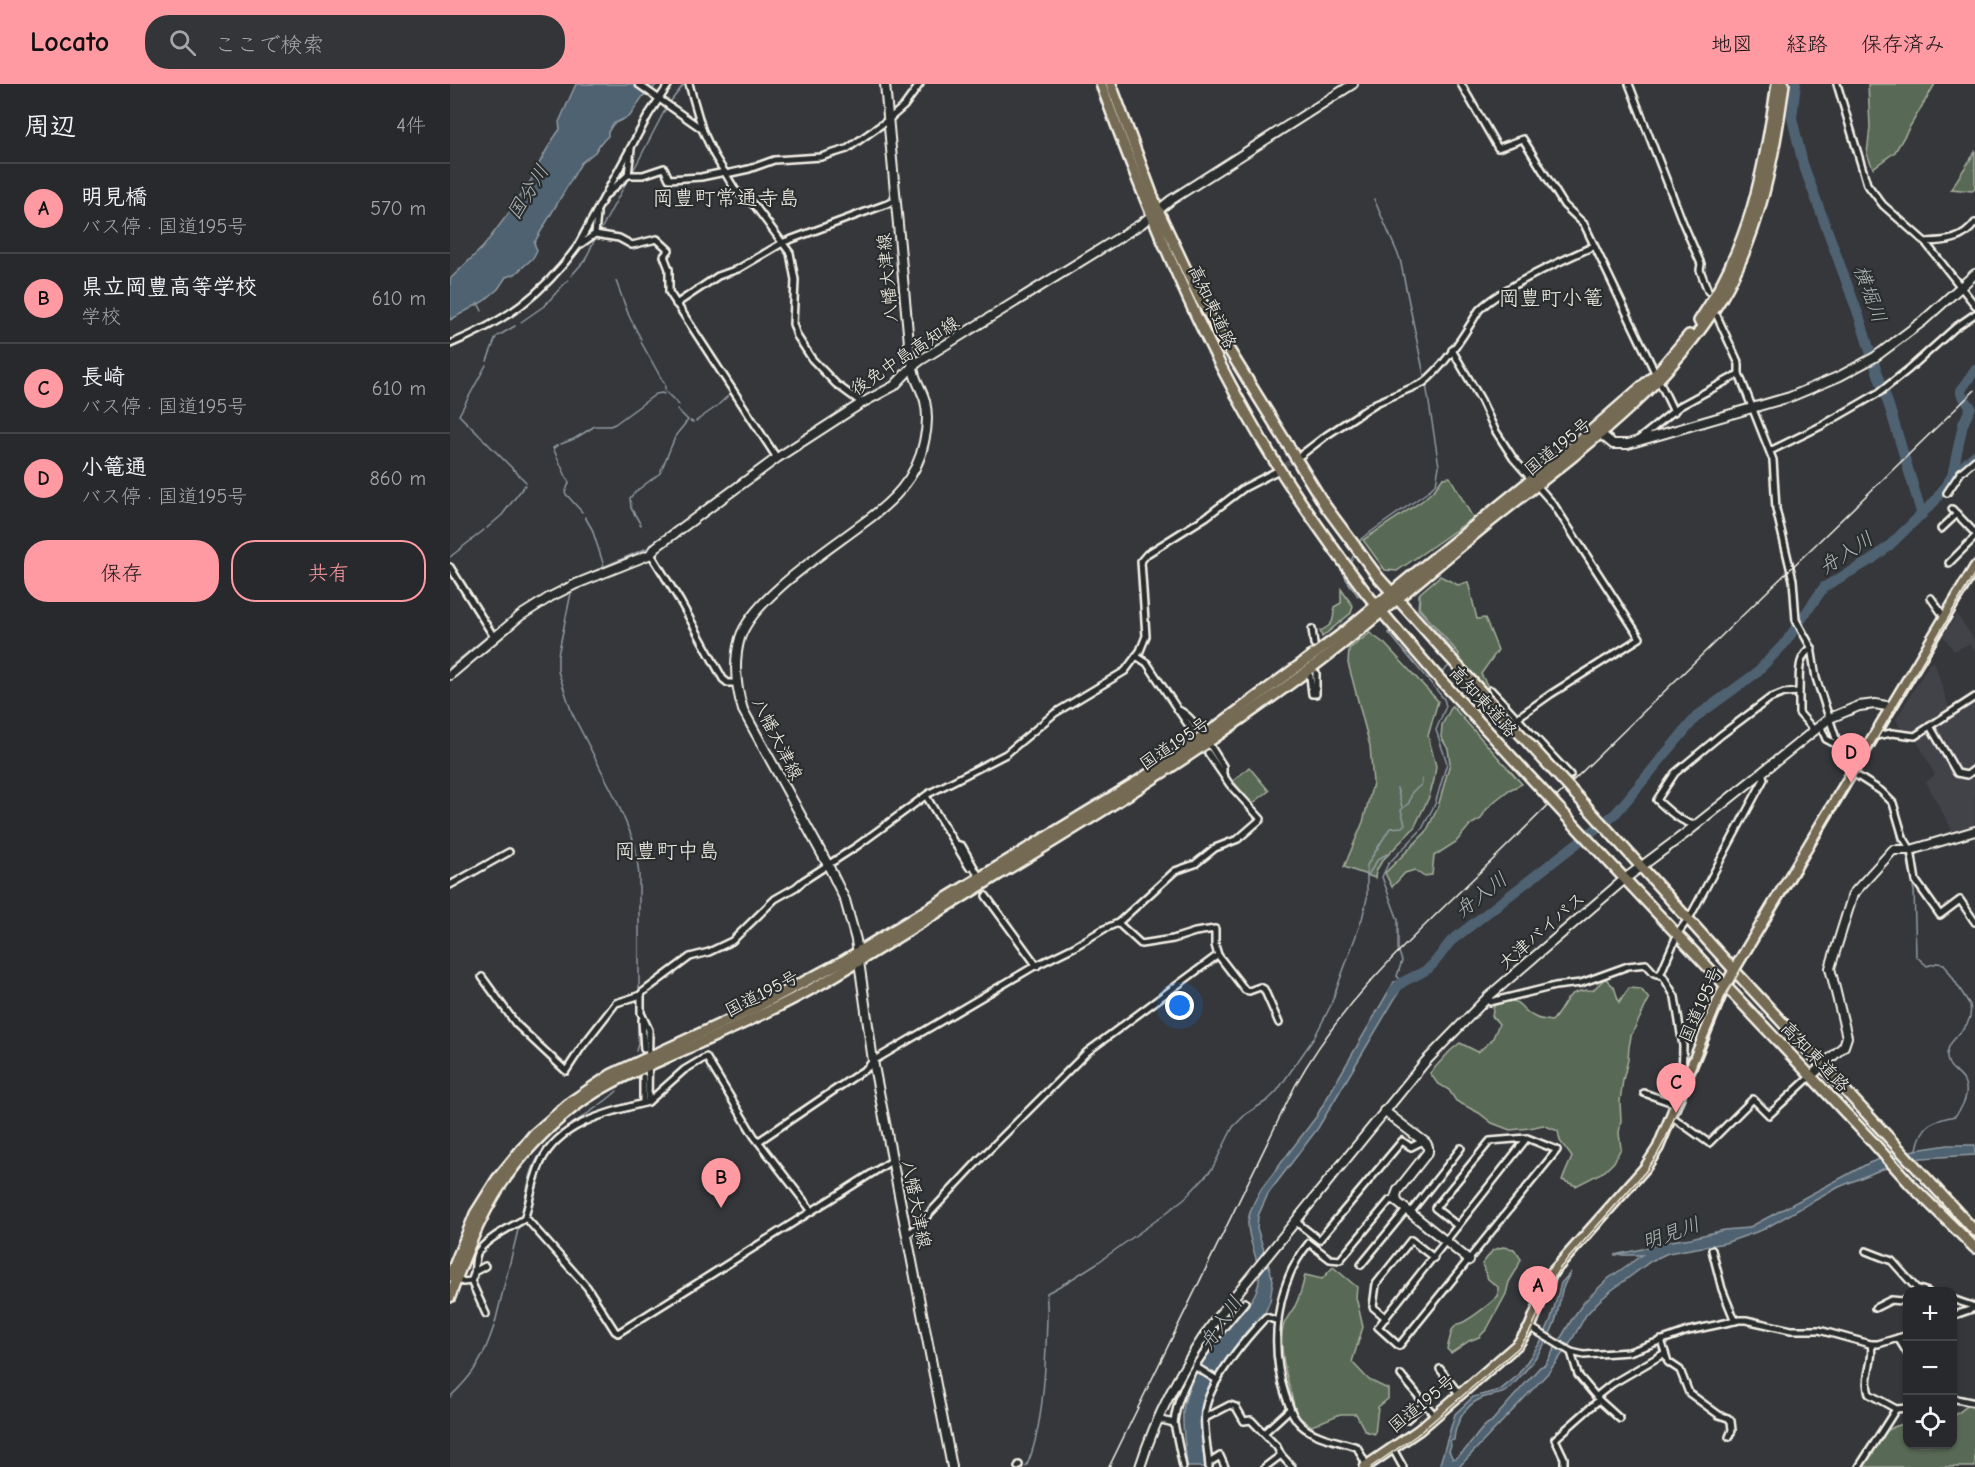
<!DOCTYPE html>
<html lang="ja">
<meta charset="utf-8">
<style>
body{margin:0;font-family:"Comic Neue","Klee One",sans-serif;background:#343538;color:#f1f3f6}
.controls{position:absolute;right:18px;bottom:18px;display:grid;overflow:hidden;border-radius:12px;box-shadow:0 2px 4px #0004}
.controls button{width:54px;height:54px;display:grid;place-items:center;padding:0;border:0;border-bottom:2px solid #444548;background:#28292c;color:#f1f3f6;font:30px sans-serif}
.you{position:absolute;left:730px;top:922px;width:21px;height:21px;margin:-15px;border:4px solid #fff;border-radius:50%;background:#1a73e8;box-shadow:0 0 0 9px #1a73e833}
.badge{display:grid;place-items:center;width:39px;height:39px;border-radius:50%;background:#ff9aa2;color:#111;font-size:20px;font-weight:700}
.pin{position:absolute;translate:-50% -50px;filter:drop-shadow(0 2px 3px #0008)}
.pin::after{content:'';position:absolute;top:32px;width:21px;height:18px;background:inherit;clip-path:polygon(0 0,100% 0,50% 100%)}
.list{margin:0;padding:0;list-style:none}
h2{display:flex;justify-content:space-between;align-items:center;height:78px;margin:0;padding:0 24px;font-size:26px}
h2 small{font-size:20px;font-weight:400;color:#a5a6a9}
.list li{display:grid;grid-template-columns:39px 1fr auto;gap:18px;align-items:center;box-sizing:border-box;height:90px;padding:0 24px;border-top:2px solid #444548}
.list b{display:block;font-size:22px;white-space:nowrap}
.list p{margin:0;font-size:20px;white-space:nowrap;color:#a5a6a9}
.list em{font-size:20px;font-style:normal;color:#a5a6a9}
.actions{display:flex;gap:12px;padding:18px 24px}
.actions a{flex:1;padding:14px 0;border:2px solid #ff9aa2;border-radius:24px;text-align:center;font-size:21px;color:#ff9aa2}
.actions .main{background:#ff9aa2;color:#111}
.icon{flex:none;width:33px;height:33px;fill:none;stroke:currentColor;stroke-width:2;stroke-linecap:round;stroke-linejoin:round}
.map{position:relative;flex:none;width:1525px;height:1383px;overflow:hidden}
header{display:flex;align-items:center;gap:36px;box-sizing:border-box;height:84px;padding:0 30px;background:#ff9aa2;color:#111}
header strong{font-size:28px}
nav{display:flex;gap:33px;margin-inline-start:auto;font-size:21px}
.search{width:420px;height:54px;background:#343538;display:flex;align-items:center;gap:15px;box-sizing:border-box;padding:0 21px;border-radius:24px;color:#a5a6a9;font-size:22px}
main{display:flex}
aside{flex:1;background:#28292c}
.map>svg:first-child{display:block}
</style>
<header>
<strong>Locato</strong>
<div class="search"><svg class="icon" aria-label="search" viewBox="0 0 24 24"><circle cx="10" cy="10" r="6"/><path d="M15 15l6 6"/></svg>ここで検索</div>
<nav><a>地図</a><a>経路</a><a>保存済み</a></nav>
</header>
<main>
<aside>
<h2>周辺<small>4件</small></h2>
<ul class="list">
<li><span class="badge">A</span><div><b>明見橋</b><p>バス停 · 国道195号</p></div><em>570 m</em></li>
<li><span class="badge">B</span><div><b>県立岡豊高等学校</b><p>学校</p></div><em>610 m</em></li>
<li><span class="badge">C</span><div><b>長崎</b><p>バス停 · 国道195号</p></div><em>610 m</em></li>
<li><span class="badge">D</span><div><b>小篭通</b><p>バス停 · 国道195号</p></div><em>860 m</em></li>
</ul>
<div class="actions"><a class="main">保存</a><a>共有</a></div>
</aside>
<div class="map">
<svg width="1525" height="1383" viewBox="0 0 1525 1383">
<rect width="100%" height="100%" fill="#35373b"/>
<filter id="ink" filterUnits="userSpaceOnUse"><feTurbulence type="fractalNoise" baseFrequency=".0167" numOctaves="2"/><feDisplacementMap in="SourceGraphic" scale="12" xChannelSelector="R" yChannelSelector="G"/><feConvolveMatrix kernelMatrix="1 2 1 2 8 2 1 2 1" color-interpolation-filters="sRGB"/></filter>
<g filter="url(#ink)">
<g fill="#42424a">
<polygon points="1507,530 1525,557 1525,568 1519,560 1504,567 1493,552"/>
<polygon points="1484,577 1499,624 1525,607 1525,744 1504,750 1476,698 1485,691 1463,650 1451,647 1446,635 1479,580"/>
</g>
<g fill="#596b55" stroke="#a6ae9e" stroke-width="1.5">
<polygon points="1418,0 1485,0 1445,68 1423,84 1417,70 1420,43"/>
<polygon points="1525,68 1525,105 1522,107 1501,105"/>
<polygon points="1000,393 1023,434 947,487 935,486 913,456 972,417 985,405 993,394"/>
<polygon points="990,492 1008,501 1018,498 1027,535 1035,534 1048,566 1031,590 1040,606 1039,607 1008,574 1009,570 969,524 970,509"/>
<path d="M891,505L903,522L901,529L872,553L870,547C883,541 884,537 884,523L891,519Z"/>
<polygon points="920,549 935,560 988,617 978,652 986,682 984,696 979,713 964,744 932,777 926,787 925,794 894,783 913,738 923,699 920,662 898,579 899,565"/>
<polygon points="1002,622 1072,700 1059,706 1046,716 1036,726 1031,735 1020,741 1006,758 984,772 982,791 973,792 965,786 955,789 942,803 935,789 976,748 988,723 1000,679 998,665 991,653 992,641"/>
<polygon points="799,683 819,707 802,720 783,697"/>
<path d="M1155,894L1164,903L1169,918L1179,904L1191,905L1199,915L1181,952L1179,963L1178,976L1173,996L1170,1017L1171,1037L1169,1049L1171,1064L1164,1078L1155,1087L1126,1102L1112,1096L1122,1073L1110,1057L1108,1047L1093,1041L1080,1044L1060,1046L1042,1039L1029,1029L1006,1017L999,1006L987,999L980,989L1000,967L1010,959L1028,968L1042,956L1049,940L1042,932L1044,921C1074,909 1065,925 1087,934C1091,936 1098,936 1102,937C1119,918 1113,906 1143,906Z"/>
<path d="M1053,1163L1064,1165L1071,1175L1067,1185L1059,1198L1056,1210L1037,1245L1029,1253L1019,1257L1001,1269L997,1265L1002,1246L1007,1240C1015,1240 1041,1219 1048,1212V1203L1038,1195L1032,1180L1043,1166Z"/>
<path d="M883,1183L907,1203L906,1213L913,1243L902,1278L919,1296L938,1305V1315L928,1323L925,1350L915,1347L906,1330H890L862,1342L847,1332C841,1309 825,1259 835,1238C838,1232 842,1227 845,1222C850,1212 853,1201 855,1191L872,1195Z"/>
<path d="M1521,1319L1525,1322V1383H1405C1416,1365 1431,1345 1453,1340L1457,1343L1458,1360H1502L1503,1333Z"/>
</g>
<g fill="#4f6272" stroke="#919ba1" stroke-width="1.5">
<path d="M126,0H207L198,10L193,12L180,32L163,40L158,48V52L150,60L145,68L131,79L84,159L87,166L83,174L65,190L56,193L48,205L34,217L0,236V195L33,163L61,126L59,121L64,114L69,113C74,106 80,100 83,92C91,75 99,60 110,45L109,38Z"/>
<path d="M948,897L953,901L868,1044L818,1110L808,1132L807,1144L823,1196L820,1217L815,1229L796,1248L769,1289L755,1315L751,1329V1342L755,1383H737C736,1365 732,1346 733,1328C736,1295 762,1264 782,1239C792,1227 807,1214 809,1197C811,1177 797,1157 798,1138C799,1126 806,1114 812,1104L866,1033L944,898Z"/>
<path d="M1498,1061H1525V1071L1471,1074L1430,1086L1389,1103L1312,1146L1275,1159L1218,1169L1201,1177L1162,1206L1148,1218L1136,1231L1119,1261L1098,1289L1009,1383H989L1005,1330L1023,1313L1050,1306L1067,1292L1092,1256L1101,1235L1111,1199L1121,1188C1110,1206 1111,1212 1107,1231C1100,1258 1078,1285 1060,1304C1051,1313 1040,1310 1030,1315C1015,1322 1005,1339 1004,1356L1000,1357L1001,1362L999,1367L1003,1375C1019,1368 1030,1341 1041,1338L1090,1283L1095,1281L1122,1235L1134,1218L1159,1194L1192,1171H1164L1192,1165L1214,1158L1241,1154L1274,1146L1298,1144L1419,1079L1446,1069Z"/>
</g>
<g fill="none" stroke-linecap="round" stroke-linejoin="round">
<g stroke="#919ba1" stroke-width="1.5">
<polyline points="221,17 234,0"/>
<polyline points="182,89 216,24"/>
<polyline points="924,115 950,175 975,296"/>
<polyline points="149,149 178,95"/>
<polyline points="121,192 135,176 146,153"/>
<polyline points="166,197 179,232 191,255"/>
<polyline points="28,219 32,227"/>
<polyline points="71,238 94,222 118,196"/>
<polyline points="48,252 65,242"/>
<polyline points="191,258 215,301 215,305"/>
<polyline points="37,277 46,253"/>
<polyline points="36,281 9,331 76,398"/>
<polyline points="216,308 229,321"/>
<polyline points="240,337 243,338"/>
<polyline points="246,337 266,323 281,309"/>
<polyline points="111,360 124,355 145,342 160,342 165,340 206,310 212,309 214,310"/>
<polyline points="108,361 103,364 119,399 115,409 132,428"/>
<polyline points="135,433 142,445 154,482"/>
<polyline points="191,441 181,424 180,414 185,408 210,389 226,351 238,336 227,325"/>
<polyline points="37,444 52,431 75,401"/>
<polyline points="910,457 912,454 975,410 986,400 989,382 976,300"/>
<polyline points="0,473 34,446"/>
<polyline points="900,479 904,470"/>
<polyline points="153,483 202,462"/>
<polyline points="895,490 896,495 908,512"/>
<polyline points="121,497 149,485"/>
<polyline points="121,509 108,571 108,587 122,629 165,713 185,760 189,791 189,910"/>
<polyline points="969,510 968,525 1007,571 1005,575"/>
<polyline points="938,548 994,615 996,622 986,646 997,679 985,720 972,745 938,780 932,793 948,836 948,865 952,877 947,892 952,898"/>
<polyline points="0,583 36,553 38,549"/>
<polyline points="990,590 1000,581"/>
<polyline points="947,704 952,723"/>
<polyline points="1447,746 1449,759"/>
<path d="M1457,772L1464,807L1466,872L1477,882L1487,879L1494,880L1520,921C1525,948 1496,950 1497,974C1498,985 1509,988 1514,997C1520,1009 1513,1023 1505,1032C1481,1037 1472,1040 1467,1065"/>
<polyline points="918,791 928,775 937,770"/>
<polyline points="186,967 188,960 188,924"/>
<path d="M71,1134C76,1115 78,1089 89,1072C107,1044 143,1030 167,1007"/>
<polyline points="45,1239 69,1142"/>
<path d="M0,1313C25,1289 33,1275 44,1242"/>
<path d="M576,1383C594,1346 596,1274 597,1232C598,1225 596,1217 597,1209L617,1198L647,1179L711,1133L736,1113L762,1085L783,1043L796,1030L818,1016L827,1007L864,954L880,923L912,835L917,814V781L940,744L952,743L955,740L951,726L959,719L962,708L971,701L972,695"/>
</g>
<g stroke="#4f6272" stroke-width="10">
<polyline points="1346,0 1342,34 1353,80 1410,235 1420,267 1440,325 1472,431"/>
<polyline points="1502,392 1513,340 1521,323 1511,310 1511,306 1525,286"/>
<path d="M943,908C951,895 967,893 979,884C988,876 994,865 1001,857L1166,729L1247,632L1305,590L1335,559L1374,503L1421,476L1439,462L1485,417L1502,392L1525,371"/>
</g>
<g stroke="#525355" stroke-width="5" stroke-dasharray="5 2.5" stroke-linecap="butt">
<polyline points="829,385 846,374"/>
<polyline points="519,783 536,812"/>
</g>
<defs>
<g id="street">
<polyline points="188,0 252,45"/>
<polyline points="239,0 252,45 264,71 286,107 305,122 340,169 345,196 343,240 347,252 362,275 386,300 412,319"/>
<polyline points="1011,0 1048,64 1073,55 1114,121 1134,140 1224,328"/>
<polyline points="1179,0 1233,139 1251,180 1250,186 1258,207"/>
<polyline points="1387,0 1417,100 1433,121 1475,158 1525,221"/>
<polyline points="181,65 178,91 193,91 214,84 219,95 251,93 275,88"/>
<polyline points="276,90 299,85 324,76 371,73 397,65 438,36 454,22 470,0"/>
<polyline points="157,110 178,91"/>
<polyline points="145,150 147,130"/>
<path d="M1475,158C1495,157 1512,157 1525,139"/>
<polyline points="131,160 145,150 169,154 182,161 207,155 219,166 214,172 219,185 219,208 327,374"/>
<polyline points="226,220 268,192 288,185 334,158 445,117"/>
<polyline points="1267,232 1289,280 1289,290 1323,376 1326,425 1343,496 1346,536 1361,563 1366,594 1394,679 1406,691 1431,707 1443,719 1453,753 1461,766 1466,797 1490,831 1510,816 1525,838"/>
<path d="M0,260C56,237 91,212 127,163L199,30L219,0"/>
<polyline points="1002,266 1031,316 1045,346 1063,374 1104,421 1190,554 1101,610 1067,634"/>
<polyline points="1188,356 1230,322 1289,290"/>
<polyline points="1320,367 1373,341 1430,308 1459,285 1506,243 1525,230"/>
<path d="M851,371L877,351L926,319L973,299C995,282 1015,250 1029,226C1052,203 1113,176 1144,162"/>
<polyline points="1497,409 1511,388 1525,376"/>
<polyline points="1502,425 1525,449"/>
<polyline points="1491,445 1507,430"/>
<polyline points="201,470 230,517 273,595 278,599 286,599"/>
<polyline points="1499,479 1525,453"/>
<polyline points="0,483 44,553"/>
<polyline points="1481,514 1495,534"/>
<polyline points="862,545 864,560"/>
<path d="M686,572L697,579L728,626C743,630 764,668 773,682V688"/>
<polyline points="856,587 860,592 862,610 866,610 866,589"/>
<polyline points="1041,606 1120,691"/>
<path d="M1349,608C1350,591 1346,573 1362,564"/>
<polyline points="1525,613 1480,642 1507,689 1517,691 1525,685"/>
<polyline points="728,626 744,649"/>
<polyline points="1370,641 1376,655 1389,662"/>
<polyline points="1425,652 1442,649 1465,652 1480,642"/>
<polyline points="476,712 519,783"/>
<path d="M1245,741C1230,738 1218,726 1207,716L1225,689L1271,651L1319,615L1334,609L1349,608V629L1364,646"/>
<polyline points="504,759 512,762 531,796"/>
<polyline points="0,801 59,768"/>
<polyline points="536,812 587,882"/>
<polyline points="668,839 725,787 745,780 765,764 788,755 811,735 780,701 758,669"/>
<polyline points="1210,891 1228,849 1241,831 1314,695 1312,688"/>
<polyline points="32,893 66,940 116,987 131,964 166,919 191,911"/>
<polyline points="1037,914 1040,918 1105,902 1131,899 1178,882 1196,880 1204,889 1213,892 1225,913 1233,962 1232,999"/>
<polyline points="192,936 194,965"/>
<polyline points="1194,1009 1226,1020"/>
<polyline points="198,1018 234,986 256,973 304,1052 361,1126"/>
<polyline points="193,1019 193,993"/>
<polyline points="1221,1032 1259,1059 1303,1015 1319,1031 1361,992"/>
<polyline points="309,1057 417,984 423,977 583,883 624,863 654,845 668,839 691,860 723,855 745,848 765,845 765,861 768,871 795,906 799,907 810,903 814,905 829,939"/>
<path d="M443,1076L168,1249L165,1247L137,1203L75,1133C80,1115 83,1095 91,1078C110,1038 160,1028 198,1018L199,946L191,929V910L193,908L240,873L259,868L282,857L325,815L346,803L353,797L407,762L478,710L556,670L605,629L675,587L690,567L696,552L691,477L697,470L756,433L794,404L825,388"/>
<polyline points="960,1129 1011,1064"/>
<polyline points="845,1137 869,1156 952,1057 961,1063 973,1057"/>
<polyline points="1008,1142 985,1124 1040,1057 1077,1054 1107,1066 949,1262 928,1243 1077,1054"/>
<polyline points="457,1150 464,1146 531,1074 637,968 768,871"/>
<polyline points="1262,1166 1272,1205 1285,1237"/>
<polyline points="1416,1167 1442,1177 1466,1204 1478,1208"/>
<polyline points="911,1181 956,1126"/>
<polyline points="26,1187 35,1182"/>
<path d="M5,1195L13,1198L21,1197C27,1188 23,1180 27,1170C33,1156 63,1142 76,1134"/>
<polyline points="21,1197 36,1230"/>
<polyline points="1502,1215 1525,1223"/>
<polyline points="1425,1224 1441,1216 1452,1217 1458,1214"/>
<polyline points="1502,1232 1525,1224"/>
<polyline points="936,1234 923,1223 926,1200 961,1156 984,1174"/>
<polyline points="1080,1243 1121,1268 1134,1271 1179,1268 1238,1247 1289,1236 1296,1236 1341,1246 1369,1246 1420,1260 1428,1260 1458,1251"/>
<polyline points="1448,1254 1458,1270"/>
<polyline points="1211,1256 1218,1278 1230,1286 1239,1309 1269,1331 1278,1334 1281,1337 1282,1346 1279,1353"/>
<path d="M1421,1260C1425,1277 1413,1293 1419,1310L1446,1325L1458,1324"/>
<polyline points="746,1283 767,1296"/>
<polyline points="990,1285 1010,1311"/>
<polyline points="951,1291 985,1332"/>
<polyline points="1147,1312 1162,1300 1215,1269"/>
<polyline points="1502,1314 1525,1319"/>
<polyline points="1149,1316 1170,1335"/>
<polyline points="755,1334 780,1321 786,1323 794,1337 801,1336 827,1363 831,1371 842,1383"/>
<path d="M707,1335L724,1339C729,1292 766,1253 795,1218"/>
<polyline points="956,1336 974,1320"/>
<polyline points="724,1339 733,1383"/>
<polyline points="814,1349 840,1325"/>
<polyline points="943,1365 953,1383"/>
<polyline points="759,1379 770,1372 775,1383"/>
<path d="M917,1382L907,1363C889,1357 865,1354 851,1341C842,1333 840,1323 836,1313C819,1263 825,1200 859,1159L880,1175L890,1176L940,1116L947,1118"/>
<polyline points="568,1383 569,1381"/>
<path d="M759,1383C758,1365 753,1344 755,1327C759,1298 796,1254 816,1233L828,1237"/>
<polyline points="815,1383 831,1371"/>
<polyline points="1114,1383 1114,1374 1105,1355 1149,1316 1128,1291 1121,1268"/>
<polyline points="1409,1383 1446,1325"/>
</g>
<g id="secondary">
<path d="M435,0L460,270C462,277 463,285 465,292C468,301 473,309 475,317C478,330 477,346 474,358C467,395 441,419 412,440C378,466 303,514 290,554C283,578 286,603 293,626L378,781L395,816L406,856L423,977L502,1383"/>
<polyline points="1147,347 1163,360 1178,360 1340,313 1390,292 1425,273 1473,237 1525,190"/>
<polyline points="0,591 70,532 100,513 126,500 201,470 206,463 327,374 412,319 444,302 463,282 471,276 691,140 721,116 903,0"/>
<polyline points="1361,992 1394,962 1397,953 1380,884 1403,810 1443,766 1461,766 1525,747"/>
<polyline points="934,1027 976,1059 978,1063 978,1068 948,1106 946,1111 947,1118 1019,1176"/>
<path d="M690,1383C707,1329 733,1281 766,1235L975,978L1039,912L1176,794L1236,749L1380,634L1409,622L1425,620L1442,623"/>
</g>
<g id="highway">
<path d="M651,0C703,142 765,292 851,418C872,448 894,480 917,510C939,537 962,563 985,590"/>
<polyline points="661,0 708,126 750,215 776,261 876,423 928,493 994,567"/>
<path d="M1249,237C1300,162 1314,88 1327,0"/>
<polyline points="1157,745 1284,886 1525,1147"/>
<polyline points="1141,759 1421,1056 1461,1101 1525,1164"/>
<polyline points="0,1192 25,1130 47,1095 83,1051 122,1017 162,990 303,925 393,877 688,697 747,657 889,552 958,495 1133,354 1206,290 1239,251"/>
<path d="M0,1213C17,1165 35,1118 67,1079C92,1048 124,1019 160,1000C190,984 222,972 254,957C302,936 351,913 396,885C447,854 497,822 548,791C617,749 687,707 754,661C800,629 847,596 891,561C940,522 987,481 1036,441C1121,373 1213,310 1271,215C1310,150 1324,74 1334,0"/>
<polyline points="915,1383 969,1346 1068,1260 1080,1243 1102,1189 1195,1084 1208,1064 1270,913 1284,886 1525,483"/>
</g>
</defs>
<use href="#street" stroke="#f4f1e8" stroke-width="10"/>
<use href="#secondary" stroke="#f4f1e8" stroke-width="12"/>
<use href="#highway" stroke="#f4f1e8" stroke-width="14"/>
<use href="#street" stroke="#2a2d2e" stroke-width="5"/>
<use href="#secondary" stroke="#2a2d2e" stroke-width="8"/>
<use href="#highway" stroke="#746b52" stroke-width="9"/>
<path stroke="#f4f1e8" stroke-width="1.5" d="M921,1383L967,1351L1068,1264C1089,1241 1092,1209 1110,1184L1195,1088L1207,1071L1216,1054L1275,912L1525,489"/>
<path stroke="#f4f1e8" stroke-width="1.5" d="M659,1383L845,1002C900,902 986,833 1065,754C1217,603 1372,455 1525,306"/>
<defs>
<g id="highway-bridge">
<polyline points="994,567 1157,745"/>
<polyline points="985,590 1141,759"/>
</g>
</defs>
<use href="#highway-bridge" stroke="#f4f1e8" stroke-width="14" stroke-linecap="butt"/>
<use href="#highway-bridge" stroke="#746b52" stroke-width="9"/>
</g>
</g>
<g text-anchor="middle" dominant-baseline="central" stroke-width="4.5" stroke-linejoin="round" paint-order="stroke">
<g font-size="18" fill="#f4f1e8" stroke="#2a2d2e">
<text transform="translate(438 194) rotate(-95)">八幡大津線</text>
<text transform="translate(762 223) rotate(65)">高知東道路</text>
<text transform="translate(455 272) rotate(-34)">後免中島高知線</text>
<text transform="translate(1108 363) rotate(-39)">国道195号</text>
<text transform="translate(1033 618) rotate(47)">高知東道路</text>
<text transform="translate(327 655) rotate(63)">八幡大津線</text>
<text transform="translate(725 660) rotate(-34)">国道195号</text>
<text transform="translate(1092 847) rotate(-41)">大津バイパス</text>
<text transform="translate(312 910) rotate(-27)">国道195号</text>
<text transform="translate(1251 921) rotate(-66)">国道195号</text>
<text transform="translate(1365 973) rotate(46)">高知東道路</text>
<text transform="translate(466 1120) rotate(79)">八幡大津線</text>
<text transform="translate(972 1320) rotate(-39)">国道195号</text>
</g>
<g font-size="20" font-style="italic" fill="#b2b8b9" stroke="#2a2d2e">
<text transform="translate(78 108) rotate(-58)">国分川</text>
<text transform="translate(1420 210) rotate(70)">横堀川</text>
<text transform="translate(1396 469) rotate(-33)">舟入川</text>
<text transform="translate(1031 811) rotate(-38)">舟入川</text>
<text transform="translate(1221 1149) rotate(-19)">明見川</text>
<text transform="translate(771 1239) rotate(-56)">舟入川</text>
</g>
<g font-size="21" fill="#f4f1e8" stroke="#2a2d2e">
<text x="276" y="114">岡豊町常通寺島</text>
<text x="1101" y="214">岡豊町小篭</text>
<text x="217" y="767">岡豊町中島</text>
</g>
</g>
</svg>
<div class="controls">
<button>+</button>
<button>−</button>
<button><svg class="icon" aria-label="locate" viewBox="0 0 24 24"><circle cx="12" cy="12" r="6"/><path d="M12 2v4M12 18v4M2 12h4M18 12h4"/></svg></button>
</div>
<div class="you"></div>
<div class="pin badge" style="left:1088px;top:1232px">A</div>
<div class="pin badge" style="left:271px;top:1124px">B</div>
<div class="pin badge" style="left:1226px;top:1029px">C</div>
<div class="pin badge" style="left:1401px;top:699px">D</div>
</div>
</main>
